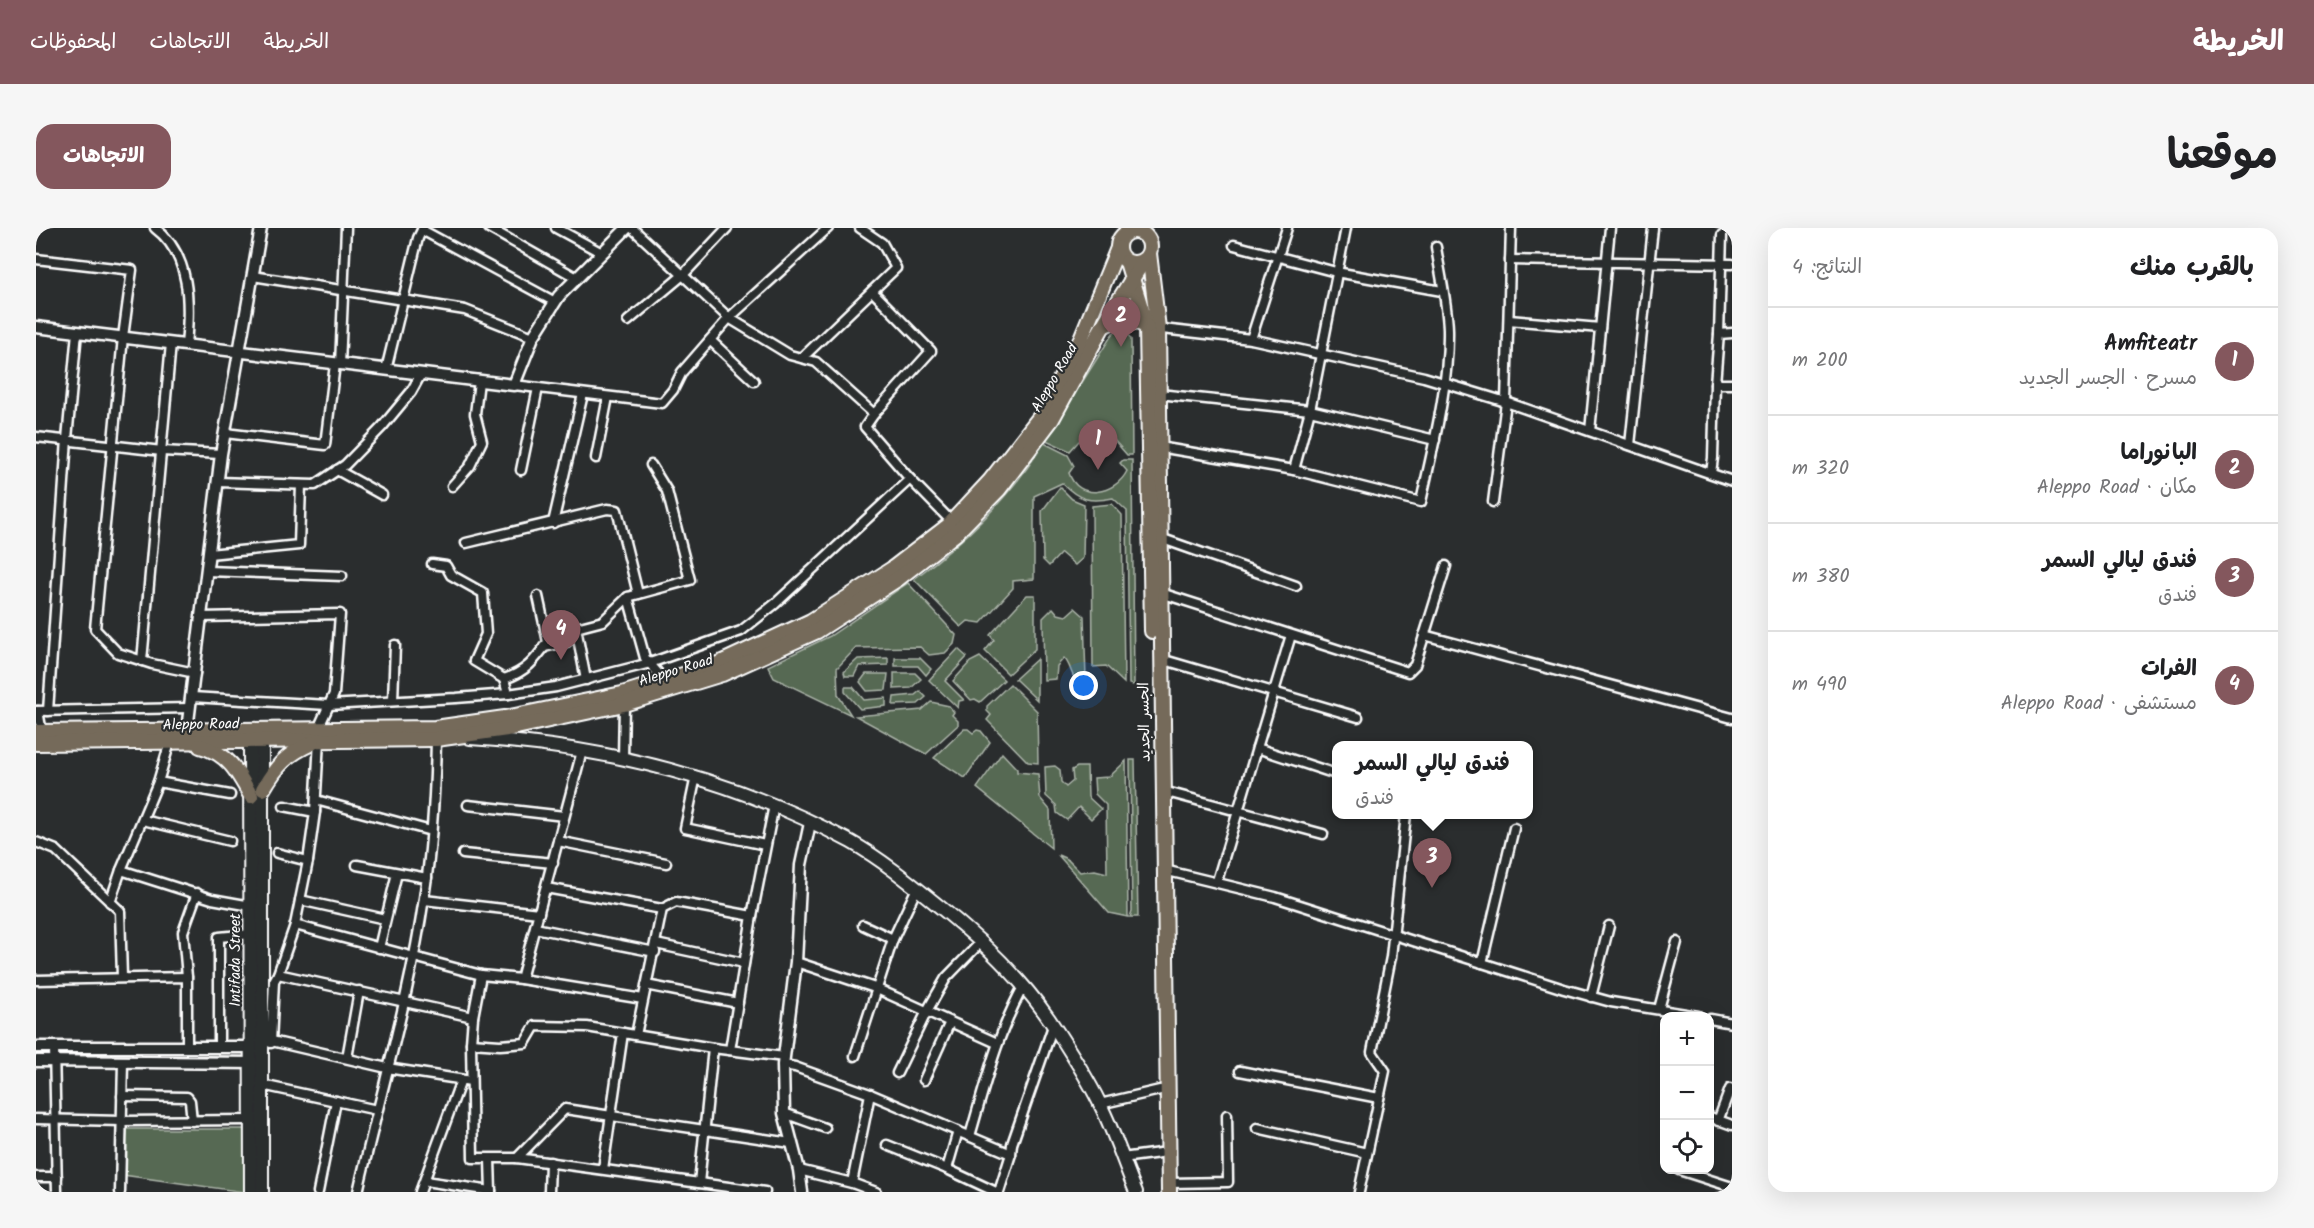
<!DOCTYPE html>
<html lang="ar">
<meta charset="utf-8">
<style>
body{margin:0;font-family:Kalam,"Playpen Sans Arabic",sans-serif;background:#f6f6f6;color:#202124;direction:rtl}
.controls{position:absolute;right:18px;bottom:18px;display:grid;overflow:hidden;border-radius:12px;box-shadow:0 6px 24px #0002}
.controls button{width:54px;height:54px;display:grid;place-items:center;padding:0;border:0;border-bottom:2px solid #e0e0e0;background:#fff;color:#202124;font:30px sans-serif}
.you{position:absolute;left:1048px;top:458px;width:21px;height:21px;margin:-15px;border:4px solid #fff;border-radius:50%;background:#1a73e8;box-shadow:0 0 0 9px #1a73e833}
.badge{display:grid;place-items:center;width:39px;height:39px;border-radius:50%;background:#84575d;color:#fff;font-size:20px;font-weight:700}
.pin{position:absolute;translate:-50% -50px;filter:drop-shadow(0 2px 3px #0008)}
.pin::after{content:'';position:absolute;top:32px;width:21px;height:18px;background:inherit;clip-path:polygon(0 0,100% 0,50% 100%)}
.popup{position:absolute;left:1296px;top:513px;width:201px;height:78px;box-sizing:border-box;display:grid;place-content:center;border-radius:12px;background:#fff;filter:drop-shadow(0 2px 4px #0005);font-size:20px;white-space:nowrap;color:#757577}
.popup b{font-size:22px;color:#202124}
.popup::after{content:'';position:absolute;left:50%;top:100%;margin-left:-12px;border:12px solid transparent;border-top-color:#fff}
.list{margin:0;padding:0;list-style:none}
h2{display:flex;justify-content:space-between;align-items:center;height:78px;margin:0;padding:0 24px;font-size:26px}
h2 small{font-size:20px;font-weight:400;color:#757577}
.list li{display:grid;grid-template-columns:39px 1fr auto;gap:18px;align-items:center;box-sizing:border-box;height:108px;padding:0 24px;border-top:2px solid #e0e0e0}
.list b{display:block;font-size:22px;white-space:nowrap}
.list p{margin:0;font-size:20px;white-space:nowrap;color:#757577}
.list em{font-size:20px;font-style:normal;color:#757577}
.icon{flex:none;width:33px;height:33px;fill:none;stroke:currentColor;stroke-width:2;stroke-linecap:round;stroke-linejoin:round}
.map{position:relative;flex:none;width:1696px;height:964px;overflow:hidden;direction:ltr;border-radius:18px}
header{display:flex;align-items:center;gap:36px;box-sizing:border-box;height:84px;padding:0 30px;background:#84575d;color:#fff}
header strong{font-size:28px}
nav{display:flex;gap:33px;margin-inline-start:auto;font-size:21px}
.intro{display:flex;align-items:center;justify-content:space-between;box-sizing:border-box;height:144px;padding:0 36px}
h1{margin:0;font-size:42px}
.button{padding:15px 27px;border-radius:18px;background:#84575d;color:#fff;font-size:21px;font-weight:700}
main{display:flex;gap:36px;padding:0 36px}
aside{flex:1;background:#fff;border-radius:18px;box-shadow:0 6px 24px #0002}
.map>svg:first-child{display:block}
</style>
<header>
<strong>الخريطة</strong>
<nav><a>الخريطة</a><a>الاتجاهات</a><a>المحفوظات</a></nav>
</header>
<div class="intro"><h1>موقعنا</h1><a class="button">الاتجاهات</a></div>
<main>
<aside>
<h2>بالقرب منك<small>النتائج: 4</small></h2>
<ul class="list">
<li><span class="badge">1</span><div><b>Amfiteatr</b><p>مسرح · الجسر الجديد</p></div><em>200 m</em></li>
<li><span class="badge">2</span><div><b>البانوراما</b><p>مكان · Aleppo Road</p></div><em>320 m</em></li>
<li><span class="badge">3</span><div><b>فندق ليالي السمر</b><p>فندق</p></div><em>380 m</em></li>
<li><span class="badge">4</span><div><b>الفرات</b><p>مستشفى · Aleppo Road</p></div><em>490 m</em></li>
</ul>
</aside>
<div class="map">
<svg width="1696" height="964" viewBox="0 0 1696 964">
<rect width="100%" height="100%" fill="#2a2d2e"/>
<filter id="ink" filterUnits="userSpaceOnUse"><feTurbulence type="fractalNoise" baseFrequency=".0167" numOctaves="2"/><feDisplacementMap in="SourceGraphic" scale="12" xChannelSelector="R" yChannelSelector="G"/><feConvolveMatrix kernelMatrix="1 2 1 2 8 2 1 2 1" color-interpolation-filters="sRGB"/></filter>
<g filter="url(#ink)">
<g fill="#576953" stroke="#abb4a9" stroke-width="1.5">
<polygon points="1084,102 1090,104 1095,111 1096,227 1091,227 1078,212 1043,213 1034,223 1010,212 1077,105"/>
<path d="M1008,215L1032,227L1038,238L1033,245C1042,274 1080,266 1091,243L1084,235L1087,232H1096L1098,457L1093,456L1091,283L1077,270C1054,275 1043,272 1026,255L998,268V351L977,353V360L945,395L932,393L925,399L878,351C931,311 972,272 1008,215Z"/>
<polygon points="1024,259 1036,271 1048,276 1047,330 1039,337 1025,325 1013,338 1007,332 1006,283"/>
<polygon points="1076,276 1086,287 1088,455 1070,438 1057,439 1056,278"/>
<polygon points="872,355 920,407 918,416 909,425 893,427 884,419 820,420 801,440 802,467 815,487 738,450 732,438 794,408"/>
<polygon points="991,367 999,367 999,421 972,446 949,423 958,412 954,407"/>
<path d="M1017,380L1022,386L1030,388L1039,380L1048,388L1050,451L1040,452C1034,445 1035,437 1028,430L1021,438L1020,451L1008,452L1007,390Z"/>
<polygon points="922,421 931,429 909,453 928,472 923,473 922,480 893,452"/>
<polygon points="944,429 968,452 944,474 939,471 935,472 917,453 934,434"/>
<polygon points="852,430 852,437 823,438 818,448 809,448 808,444 822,431"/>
<polygon points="859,430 884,430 895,441 890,447 882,438 859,438"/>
<polygon points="1001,431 1001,472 979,451"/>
<polygon points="858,445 879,445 885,451 875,460 858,461"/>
<polygon points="830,446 852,446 850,462 831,463 824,454"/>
<polygon points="974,456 1001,483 1002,535 992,534 951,492 955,487 951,483 951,478"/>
<polygon points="809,459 817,459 828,472 850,470 850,478 824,481 809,464"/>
<polygon points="884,463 890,469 882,476 857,477 858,469 879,467"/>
<polygon points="895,474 913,478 918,484 916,487 922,493 922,497 890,526 820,488 886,482"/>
<polygon points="928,501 932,501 937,505 941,502 945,503 954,514 929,550 898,530"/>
<polygon points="966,525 981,541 981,544 1002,546 1004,570 1014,582 1015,620 941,560"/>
<polygon points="1094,532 1099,532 1102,689 1094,689 1096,683"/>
<polygon points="1090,533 1092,689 1073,685 1022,627 1031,631 1044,644 1059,642 1071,645 1070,577 1059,566 1058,550 1073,549"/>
<polygon points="1019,538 1024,542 1025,554 1030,559 1037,553 1036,542 1041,539 1051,539 1052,569 1065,581 1055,591 1043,579 1031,592 1021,585 1020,577 1010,568 1009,539"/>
<polygon points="88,901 209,901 208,964 87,947"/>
</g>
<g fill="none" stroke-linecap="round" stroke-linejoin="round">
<defs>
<g id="minor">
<path d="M119,0C155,27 154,76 150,117"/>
<polyline points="453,0 541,50"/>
<polyline points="520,0 566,25"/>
<polyline points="792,0 693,90 754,127 780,134 838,186"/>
<polyline points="386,2 519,74"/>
<polyline points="1198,17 1300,44 1406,63"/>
<polyline points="0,31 96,42 87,109 59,401 82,425 116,436 159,445"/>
<polyline points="1474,32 1696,36"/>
<polyline points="217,48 429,82 497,109"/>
<polyline points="836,63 895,123 838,186 829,199 874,251 916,294"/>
<polyline points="1473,92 1564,100"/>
<polyline points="592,93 647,47 691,0"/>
<polyline points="1117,100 1215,111 1388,149 1470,174 1696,253"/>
<polyline points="1683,106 1696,105"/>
<polyline points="1215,111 1251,0"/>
<polyline points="674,112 718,153"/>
<polyline points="766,130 860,40 846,15 824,0"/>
<polyline points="304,137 310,0"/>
<polyline points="350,142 382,10 387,0"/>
<polyline points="1679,156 1696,156"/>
<polyline points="478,157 626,175 637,162 646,144 693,90 596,0"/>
<polyline points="1123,166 1274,182 1399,212"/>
<polyline points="1554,203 1574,0"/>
<polyline points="189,205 289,217 299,136"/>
<polyline points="0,209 126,223 185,226"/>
<polyline points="1594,217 1617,0"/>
<path d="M1123,219L1258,242L1385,274C1397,218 1413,159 1412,101C1411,74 1404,45 1400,19"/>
<polyline points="560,230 572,169"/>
<polyline points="615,237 631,263 654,352 592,369 609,430 628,452"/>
<polyline points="301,242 346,267"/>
<polyline points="485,242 502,160"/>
<polyline points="1258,242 1274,182 1310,0"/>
<polyline points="1675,245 1677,230 1679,156 1683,106 1686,7"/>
<polyline points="182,254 279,257 309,237 346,199 375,164 385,146"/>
<polyline points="416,258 434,238 446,213 439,186 443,153"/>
<polyline points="1457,274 1470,174 1475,0"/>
<polyline points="517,295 547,166"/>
<polyline points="1124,310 1260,358"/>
<polyline points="430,315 571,281 581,282 602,366"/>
<polyline points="173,326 263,317 265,257"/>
<polyline points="396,336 410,338 415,347 447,365 450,406 438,433 468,451"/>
<polyline points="171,343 306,348"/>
<polyline points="1125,365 1372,444 1379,437 1410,338"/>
<polyline points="165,389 304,386 298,466 282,501"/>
<polyline points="540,400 567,393 592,369"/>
<polyline points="1388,407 1696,490"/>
<polyline points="508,419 531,414 540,400 550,452"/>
<polyline points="1125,431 1322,489"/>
<polyline points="106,433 135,115"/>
<path d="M472,466L468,451C490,444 499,432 512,414L502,368"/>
<polyline points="156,469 292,477 420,470 472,466 520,459 614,435 705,403 739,376 874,251"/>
<polyline points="357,473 359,417"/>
<polyline points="0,483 154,480"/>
<polyline points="2,483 5,499 11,503"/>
<polyline points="12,483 31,211 41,104"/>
<polyline points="283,512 279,584 272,633 259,697 242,746 437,789"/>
<polyline points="1221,520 1300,546"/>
<polyline points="587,531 588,476"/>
<polyline points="660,548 649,600 729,617"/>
<polyline points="122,554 194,567"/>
<polyline points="1127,563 1287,606"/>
<polyline points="280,572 395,603"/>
<polyline points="432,577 528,588"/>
<polyline points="248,578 279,584"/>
<polyline points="107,592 194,613"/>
<polyline points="522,613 630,635"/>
<polyline points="0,614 20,622 84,683 86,749"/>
<polyline points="241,625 272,633"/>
<polyline points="427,626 517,635"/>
<polyline points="321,637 391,650"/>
<polyline points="85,642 122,554 134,514"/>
<polyline points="1128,642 1239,669 1528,761 1575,774 1662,788"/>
<polyline points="1181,653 1255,407"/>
<polyline points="510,660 626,681"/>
<polyline points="264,672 349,691"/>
<polyline points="388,672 503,685"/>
<polyline points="74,674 85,642 176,671 215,678"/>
<polyline points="259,697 445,747 485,751 607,771"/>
<polyline points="827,697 857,711"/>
<polyline points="499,700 619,724"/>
<polyline points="620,716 708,735"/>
<polyline points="343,720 361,645"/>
<polyline points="760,734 839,760 961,815"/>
<polyline points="1446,735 1478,600"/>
<polyline points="445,747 437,789 435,815 437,930 481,930 729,964"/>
<polyline points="151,749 147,704 161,665"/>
<polyline points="485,751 546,523"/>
<polyline points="0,752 151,749 151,819"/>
<polyline points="610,757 702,775"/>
<polyline points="1555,769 1573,698"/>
<polyline points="1623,781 1641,714"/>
<polyline points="1674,791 1696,795"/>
<polyline points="600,807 626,681 640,674 716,688"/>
<polyline points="227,811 351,840 435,853"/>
<polyline points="235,815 238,753 242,746"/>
<polyline points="435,815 464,817 489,815 499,798 551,799 677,820 748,829"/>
<polyline points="18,819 21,964"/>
<polyline points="183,819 183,709 215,706"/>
<polyline points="694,822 716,688 738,577"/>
<polyline points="819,828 857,711 881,660"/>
<polyline points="311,830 323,763"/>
<polyline points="747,837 759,839 834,866 975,926"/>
<polyline points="1204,843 1343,870"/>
<polyline points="861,845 891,783 910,750 945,714"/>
<polyline points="888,852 914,794"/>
<polyline points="226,857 341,882"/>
<polyline points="86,868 151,869 154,873 156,893"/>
<polyline points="1064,876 1124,862"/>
<polyline points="748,885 789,900"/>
<polyline points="1674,889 1696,897"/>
<polyline points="0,891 86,893 215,892"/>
<polyline points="1682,893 1694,861 1696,862"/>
<polyline points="1221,900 1331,925"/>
<path d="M934,908C949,857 961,806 987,759"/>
<polyline points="851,917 911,941 960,964"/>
<polyline points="481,930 529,881 755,915"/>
<polyline points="1086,930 1124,925"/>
<polyline points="454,931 455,964"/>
<polyline points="567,941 587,805"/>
<polyline points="911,941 922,903"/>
<polyline points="763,942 816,955 840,964"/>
<polyline points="1643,942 1696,959"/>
<polyline points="0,949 21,949"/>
<polyline points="389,953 455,963"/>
<polyline points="663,955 677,820"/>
<polyline points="816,955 834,866"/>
<polyline points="1133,955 1192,954 1191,887"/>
<polyline points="84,964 87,834"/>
<polyline points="282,964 300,873"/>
<path d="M322,964C344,867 374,767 388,670C396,617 399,564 400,511"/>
<polyline points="384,964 425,852"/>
<polyline points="513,964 514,934"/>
<polyline points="963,964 975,926 976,916 1017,798"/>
<polyline points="1323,964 1349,843 1336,824 1355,729 1370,586"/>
</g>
<g id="tertiary">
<polyline points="0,99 478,157 497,109 523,68 591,0"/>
<polyline points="151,502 185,226 225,0"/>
<polyline points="0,819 223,819"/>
<polyline points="0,833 222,835"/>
<polyline points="766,964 763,942 748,885 747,837 760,734 765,637 774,595"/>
</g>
<g id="secondary">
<polyline points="226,503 226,964"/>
<polyline points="214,505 215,964"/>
<path d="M434,510C567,518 697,550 815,614C845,631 872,653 899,675C941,708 982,746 1013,791C1031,818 1050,847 1064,876C1078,904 1088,935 1100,964"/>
</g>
<g id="primary">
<circle cx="1098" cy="19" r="16"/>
<polyline points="1113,25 1122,100 1133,964"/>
<polyline points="1091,34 1111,99 1116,403"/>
<path d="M1067,98C1087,88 1091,88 1111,99"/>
<polyline points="0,504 399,500 469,490 586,466 682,436 775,393 856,341 912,298 954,253 1007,185 1044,113 1082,20"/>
<polyline points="0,515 400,511 471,501 588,476 686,446 781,403 863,350 919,306 963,261 1016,191 1067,98 1108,32"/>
<path d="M164,518C192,525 202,544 215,568"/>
<path d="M227,561C241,537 251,526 276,515"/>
</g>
</defs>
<use href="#minor" stroke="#fff" stroke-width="13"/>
<use href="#tertiary" stroke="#fff" stroke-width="15"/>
<use href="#secondary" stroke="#fff" stroke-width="16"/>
<use href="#primary" stroke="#fff" stroke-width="18"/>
<use href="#minor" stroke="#2a2d2e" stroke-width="8"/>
<use href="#tertiary" stroke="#2a2d2e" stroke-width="10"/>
<use href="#secondary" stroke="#2a2d2e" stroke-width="12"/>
<use href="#primary" stroke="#746a5a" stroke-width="14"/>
</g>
</g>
<g text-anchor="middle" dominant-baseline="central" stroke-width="4.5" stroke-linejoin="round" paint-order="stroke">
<g font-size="15" fill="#fff" stroke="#2a2d2e">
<text transform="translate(1019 150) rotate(-60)">Aleppo Road</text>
<text transform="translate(640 443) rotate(-17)">Aleppo Road</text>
<text transform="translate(1109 494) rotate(-91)">الجسر الجديد</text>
<text transform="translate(165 497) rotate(-1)">Aleppo Road</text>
<text transform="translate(200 732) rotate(-90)">Intifada Street</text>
</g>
</g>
</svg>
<div class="controls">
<button>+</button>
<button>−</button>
<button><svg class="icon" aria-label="locate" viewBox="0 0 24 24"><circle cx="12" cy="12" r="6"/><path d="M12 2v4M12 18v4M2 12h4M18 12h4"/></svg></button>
</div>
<div class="you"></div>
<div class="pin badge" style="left:1062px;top:242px">1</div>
<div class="pin badge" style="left:1085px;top:119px">2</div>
<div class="pin badge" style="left:1396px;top:660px">3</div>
<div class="popup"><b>فندق ليالي السمر</b>فندق</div>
<div class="pin badge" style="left:525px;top:432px">4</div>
</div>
</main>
